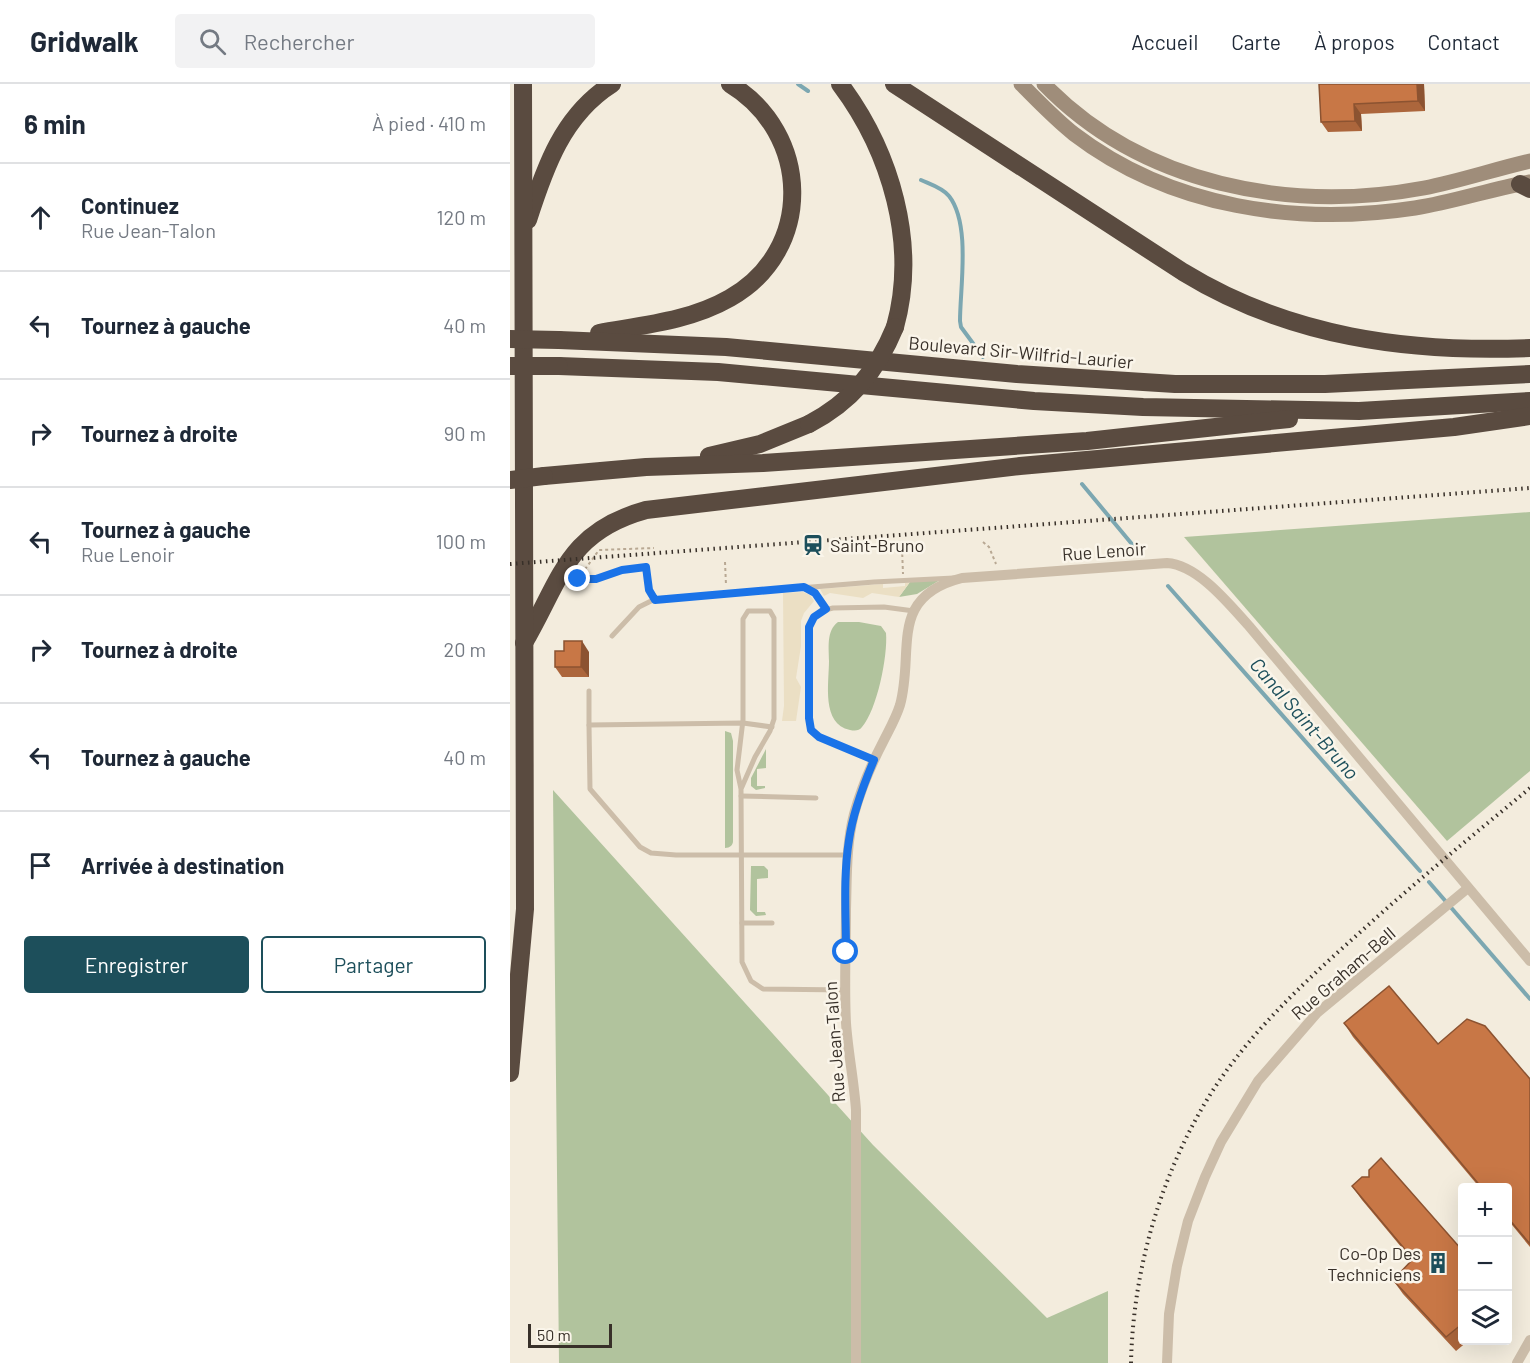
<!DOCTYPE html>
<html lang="fr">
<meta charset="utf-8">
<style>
body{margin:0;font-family:Barlow,sans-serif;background:#f2f2f3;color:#1f2937}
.controls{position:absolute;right:18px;bottom:18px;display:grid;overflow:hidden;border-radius:6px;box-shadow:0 6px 24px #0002}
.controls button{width:54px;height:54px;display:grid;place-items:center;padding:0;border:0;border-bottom:2px solid #e0e1e3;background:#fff;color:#1f2937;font:30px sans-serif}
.scale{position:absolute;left:18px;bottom:15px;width:84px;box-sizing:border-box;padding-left:6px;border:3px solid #383029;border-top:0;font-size:16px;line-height:21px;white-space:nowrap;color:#383029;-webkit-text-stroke:4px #faf5ea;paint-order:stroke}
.stop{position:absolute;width:18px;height:18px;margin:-14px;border:4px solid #1a73e8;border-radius:50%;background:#fff}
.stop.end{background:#1a73e8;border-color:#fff;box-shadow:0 2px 6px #0008}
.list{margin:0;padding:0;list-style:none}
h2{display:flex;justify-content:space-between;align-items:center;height:78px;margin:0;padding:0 24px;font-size:26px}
h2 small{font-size:20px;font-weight:400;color:#747a83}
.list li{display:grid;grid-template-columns:39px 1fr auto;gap:18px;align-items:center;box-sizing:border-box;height:108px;padding:0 24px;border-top:2px solid #e0e1e3}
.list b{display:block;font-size:22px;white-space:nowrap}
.list p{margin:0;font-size:20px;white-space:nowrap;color:#747a83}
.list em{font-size:20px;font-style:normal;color:#747a83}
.actions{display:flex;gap:12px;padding:18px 24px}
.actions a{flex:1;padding:14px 0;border:2px solid #1d4f5b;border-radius:6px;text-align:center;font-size:21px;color:#1d4f5b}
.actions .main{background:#1d4f5b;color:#fff}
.icon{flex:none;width:33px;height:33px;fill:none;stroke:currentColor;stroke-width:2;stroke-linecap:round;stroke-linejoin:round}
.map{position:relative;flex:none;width:1020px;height:1279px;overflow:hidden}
header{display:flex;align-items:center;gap:36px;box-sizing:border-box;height:84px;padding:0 30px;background:#fff;border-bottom:2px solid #e0e1e3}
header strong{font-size:28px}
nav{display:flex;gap:33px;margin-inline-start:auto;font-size:21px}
.search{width:420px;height:54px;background:#f2f2f3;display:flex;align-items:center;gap:15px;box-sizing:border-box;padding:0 21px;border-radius:6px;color:#747a83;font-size:22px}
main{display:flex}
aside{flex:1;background:#fff}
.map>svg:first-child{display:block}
</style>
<header>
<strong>Gridwalk</strong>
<div class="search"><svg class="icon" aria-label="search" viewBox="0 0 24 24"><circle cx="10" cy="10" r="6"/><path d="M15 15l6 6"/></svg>Rechercher</div>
<nav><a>Accueil</a><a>Carte</a><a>À propos</a><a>Contact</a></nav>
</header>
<main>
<aside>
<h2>6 min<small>À pied · 410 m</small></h2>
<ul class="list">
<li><svg class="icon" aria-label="ahead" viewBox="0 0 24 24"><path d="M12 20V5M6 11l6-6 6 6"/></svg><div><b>Continuez</b><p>Rue Jean-Talon</p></div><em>120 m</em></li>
<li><svg class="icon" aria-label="left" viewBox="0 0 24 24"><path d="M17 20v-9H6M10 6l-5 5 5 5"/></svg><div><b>Tournez à gauche</b></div><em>40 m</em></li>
<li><svg class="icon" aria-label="right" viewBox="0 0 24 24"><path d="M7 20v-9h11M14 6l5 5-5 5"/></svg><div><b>Tournez à droite</b></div><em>90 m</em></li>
<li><svg class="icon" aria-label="left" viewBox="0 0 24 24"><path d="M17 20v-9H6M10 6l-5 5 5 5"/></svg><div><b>Tournez à gauche</b><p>Rue Lenoir</p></div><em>100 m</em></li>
<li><svg class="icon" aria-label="right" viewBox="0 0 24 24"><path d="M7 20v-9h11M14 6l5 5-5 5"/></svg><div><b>Tournez à droite</b></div><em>20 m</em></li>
<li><svg class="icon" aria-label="left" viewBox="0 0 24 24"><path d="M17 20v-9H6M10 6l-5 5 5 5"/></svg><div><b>Tournez à gauche</b></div><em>40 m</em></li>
<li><svg class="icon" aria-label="arrive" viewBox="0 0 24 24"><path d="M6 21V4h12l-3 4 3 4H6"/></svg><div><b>Arrivée à destination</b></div></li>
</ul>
<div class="actions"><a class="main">Enregistrer</a><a>Partager</a></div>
</aside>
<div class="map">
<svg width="1020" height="1279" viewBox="0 0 1020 1279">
<rect width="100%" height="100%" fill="#f3ecdd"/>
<g fill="#b1c39d">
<polygon points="1020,428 1020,687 937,757 674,453"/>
<polygon points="430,496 407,510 389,513 400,498"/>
<path d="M328,538H349L371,542L376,549C378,572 367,626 352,643C349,647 345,647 340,646C311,640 319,599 319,577C319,564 316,547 328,538Z"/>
<path d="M215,647L221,649L223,657V757C223,761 220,764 215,764Z"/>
<polygon points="256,665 256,684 247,685 247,702 255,702 255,704 246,706 241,702 241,694"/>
<polygon points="43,706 363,1061 537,1234 598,1207 598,1279 49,1279"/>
<polygon points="241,782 254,782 258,786 258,794 247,795 247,828 255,828 256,831 246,832 240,826"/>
</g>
<g fill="#ebdfc4">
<polygon points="400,498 389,513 362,509 353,514 320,509 314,512 310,505 373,500 373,504 395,502 395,499"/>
<polygon points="293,508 300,511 304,517 294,529 291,537 291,562 286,594 291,603 286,637 272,637 274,622 273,509"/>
</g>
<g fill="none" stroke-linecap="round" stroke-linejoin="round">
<g stroke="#7ca7b1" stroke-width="4">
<polyline points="288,0 298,7"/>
<path d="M411,96C420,100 433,104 439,112C461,140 450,204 450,237L451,243L473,273"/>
<polyline points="572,400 626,465"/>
<polyline points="658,502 910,787"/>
<polyline points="919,798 1020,915"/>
</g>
<g stroke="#b8a893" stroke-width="2" stroke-dasharray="3 3" stroke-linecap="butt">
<polyline points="473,458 479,463 486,480"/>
<polyline points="392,464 393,490"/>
<polyline points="215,478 216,501"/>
<polyline points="68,495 86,495 112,486 137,484 140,508"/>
<polyline points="68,495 89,466 144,464"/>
</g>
<g stroke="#ccbda9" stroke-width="5">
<polyline points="295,504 308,512 316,525"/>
<polyline points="102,552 129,523 143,516 364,498 444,494"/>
<polyline points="79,607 79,641"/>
<polyline points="262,643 233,639 79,641 80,705 130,763 141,769 166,771 337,771"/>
<polyline points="364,677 309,653 301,646 299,634 299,543 304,533 311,527 323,524 374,523 404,527"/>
<polyline points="231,705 227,686 233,636 233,535 238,527 260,527 264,534 264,635 260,647 245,673 231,705 232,878 241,897 253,905 336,906"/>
<polyline points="231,712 306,714"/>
<polyline points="232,839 262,839"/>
</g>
<g stroke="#ccbda9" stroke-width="10">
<path d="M346,1279V1026C344,997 338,968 336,939C334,902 336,863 336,825C337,793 336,761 344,730C351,705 361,681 373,658C379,646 386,634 390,621C405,567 377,513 452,494L657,479C688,481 719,520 739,542L1020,877"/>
<polyline points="657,1279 659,1230 667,1182 678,1137 695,1093 711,1058 748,997 807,929 958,804"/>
<polyline points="1007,1279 1020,1256"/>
</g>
<g stroke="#9f8d7a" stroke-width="15">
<path d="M511,0C528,17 545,35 564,50C661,124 787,142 905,124C944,118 981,105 1020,98"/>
<path d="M534,0C632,101 780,129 914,104C950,97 985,85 1020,77"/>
</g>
<g stroke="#5a4b40" stroke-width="18">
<path d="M330,0C381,68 408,160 385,243"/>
<path d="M384,0L673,188C779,253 898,269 1020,264"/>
<polyline points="1010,100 1020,105"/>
<path d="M18,136C35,83 53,31 102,0"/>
<path d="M89,249C133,241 180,237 220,214C305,166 301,49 220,0"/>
<polyline points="49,256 216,263 507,290 665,300 815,300 1020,290"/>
<polyline points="49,282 208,288 524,317 633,323 849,327 1020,317"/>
<polyline points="199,372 250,360 299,340"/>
<polyline points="34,392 136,383 253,379 577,357 779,335"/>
<path d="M14,559C51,496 56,448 136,426L510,382L944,343L1020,332"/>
<polyline points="0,989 15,825 13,0"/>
</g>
<g stroke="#383029" stroke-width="4" stroke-dasharray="1.5 4.5" stroke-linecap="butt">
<polyline points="0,480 1020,404"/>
<path d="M621,1279C623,1188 649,1097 695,1019C734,954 791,901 847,851C903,800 962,752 1020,704"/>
</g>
<g stroke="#5a4b40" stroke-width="18">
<polyline points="0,255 49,256"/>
<polyline points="0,282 49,282"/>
<path d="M299,340C341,318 367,287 385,243"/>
<polyline points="0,396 34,392"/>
</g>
</g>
<g fill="#ac663c">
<polygon points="809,0 914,0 915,27 851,30 852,47 818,48 811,38"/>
<polygon points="54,567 79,568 79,593 52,593 45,583"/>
<polygon points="834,939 1020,995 1020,1163 998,1136 998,1104 970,1104 843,953"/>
<polygon points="842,1102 952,1166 952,1257 958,1257 946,1267 893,1210 883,1196 902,1176 852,1116"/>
</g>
<g fill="#8c5331">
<polygon points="907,0 914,0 915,27 908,17"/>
<polygon points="844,20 851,30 852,47 845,37"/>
<polygon points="72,557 79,568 79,593 71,583"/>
</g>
<g fill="#c87746" stroke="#8c5331" stroke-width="1.5">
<polygon points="809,0 907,0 908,17 844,20 845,37 811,38"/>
<polygon points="54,557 72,557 71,583 45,583 45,567 54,567"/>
<polygon points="879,902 928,960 957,935 975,942 1020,995 1020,1160 998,1134 998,1104 972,1104 834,939"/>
<polygon points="871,1074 952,1166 952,1240 936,1253 883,1196 903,1175 842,1102 852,1093 859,1093 859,1086"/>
</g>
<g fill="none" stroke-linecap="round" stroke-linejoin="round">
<path stroke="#1a73e8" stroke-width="8" d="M68,495H86L112,486L136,483L139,506L145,516L294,503L305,509L316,525L304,533L299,543V634L301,646L309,653L364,676C353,702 343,728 339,756C333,793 336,831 336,868"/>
</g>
<defs>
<symbol id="station-bare" viewBox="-9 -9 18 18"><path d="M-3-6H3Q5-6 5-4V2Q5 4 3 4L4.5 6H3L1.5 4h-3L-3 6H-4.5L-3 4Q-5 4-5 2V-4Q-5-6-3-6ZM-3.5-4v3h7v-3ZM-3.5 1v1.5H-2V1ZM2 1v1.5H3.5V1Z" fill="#1d4f5b" stroke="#faf5ea" stroke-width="2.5" paint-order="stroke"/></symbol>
<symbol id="building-bare" viewBox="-9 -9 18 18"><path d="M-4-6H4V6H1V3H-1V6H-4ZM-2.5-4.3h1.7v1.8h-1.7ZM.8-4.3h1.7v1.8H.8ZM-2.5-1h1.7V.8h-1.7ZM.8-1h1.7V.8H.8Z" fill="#1d4f5b" stroke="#faf5ea" stroke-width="2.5" paint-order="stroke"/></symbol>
</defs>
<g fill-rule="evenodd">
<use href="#station-bare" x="288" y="446" width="30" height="30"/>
<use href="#building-bare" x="913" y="1164" width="30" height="30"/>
</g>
<g text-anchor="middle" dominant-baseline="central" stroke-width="5" stroke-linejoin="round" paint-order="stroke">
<g font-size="18" fill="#383029" stroke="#faf5ea">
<text transform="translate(511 268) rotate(5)">Boulevard Sir-Wilfrid-Laurier</text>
<text transform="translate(594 467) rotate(-4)">Rue Lenoir</text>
<text transform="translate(833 889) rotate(-41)">Rue Graham-Bell</text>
<text transform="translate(324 958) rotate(-94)">Rue Jean-Talon</text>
</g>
<g font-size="18" fill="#383029" stroke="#faf5ea" text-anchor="start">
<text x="320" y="461">Saint-Bruno</text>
<text x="911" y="1169" text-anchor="end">Co-Op Des<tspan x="911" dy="21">Techniciens</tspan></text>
</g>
<g font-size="20" font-style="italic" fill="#1d4f5b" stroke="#faf5ea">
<text transform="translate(795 634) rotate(49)">Canal Saint-Bruno</text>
</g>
</g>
</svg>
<div class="controls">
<button>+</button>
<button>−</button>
<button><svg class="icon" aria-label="layers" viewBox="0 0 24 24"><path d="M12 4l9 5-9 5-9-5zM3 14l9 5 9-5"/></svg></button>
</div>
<div class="scale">50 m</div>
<div class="stop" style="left:336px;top:868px"></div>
<div class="stop end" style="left:68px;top:495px"></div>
</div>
</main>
